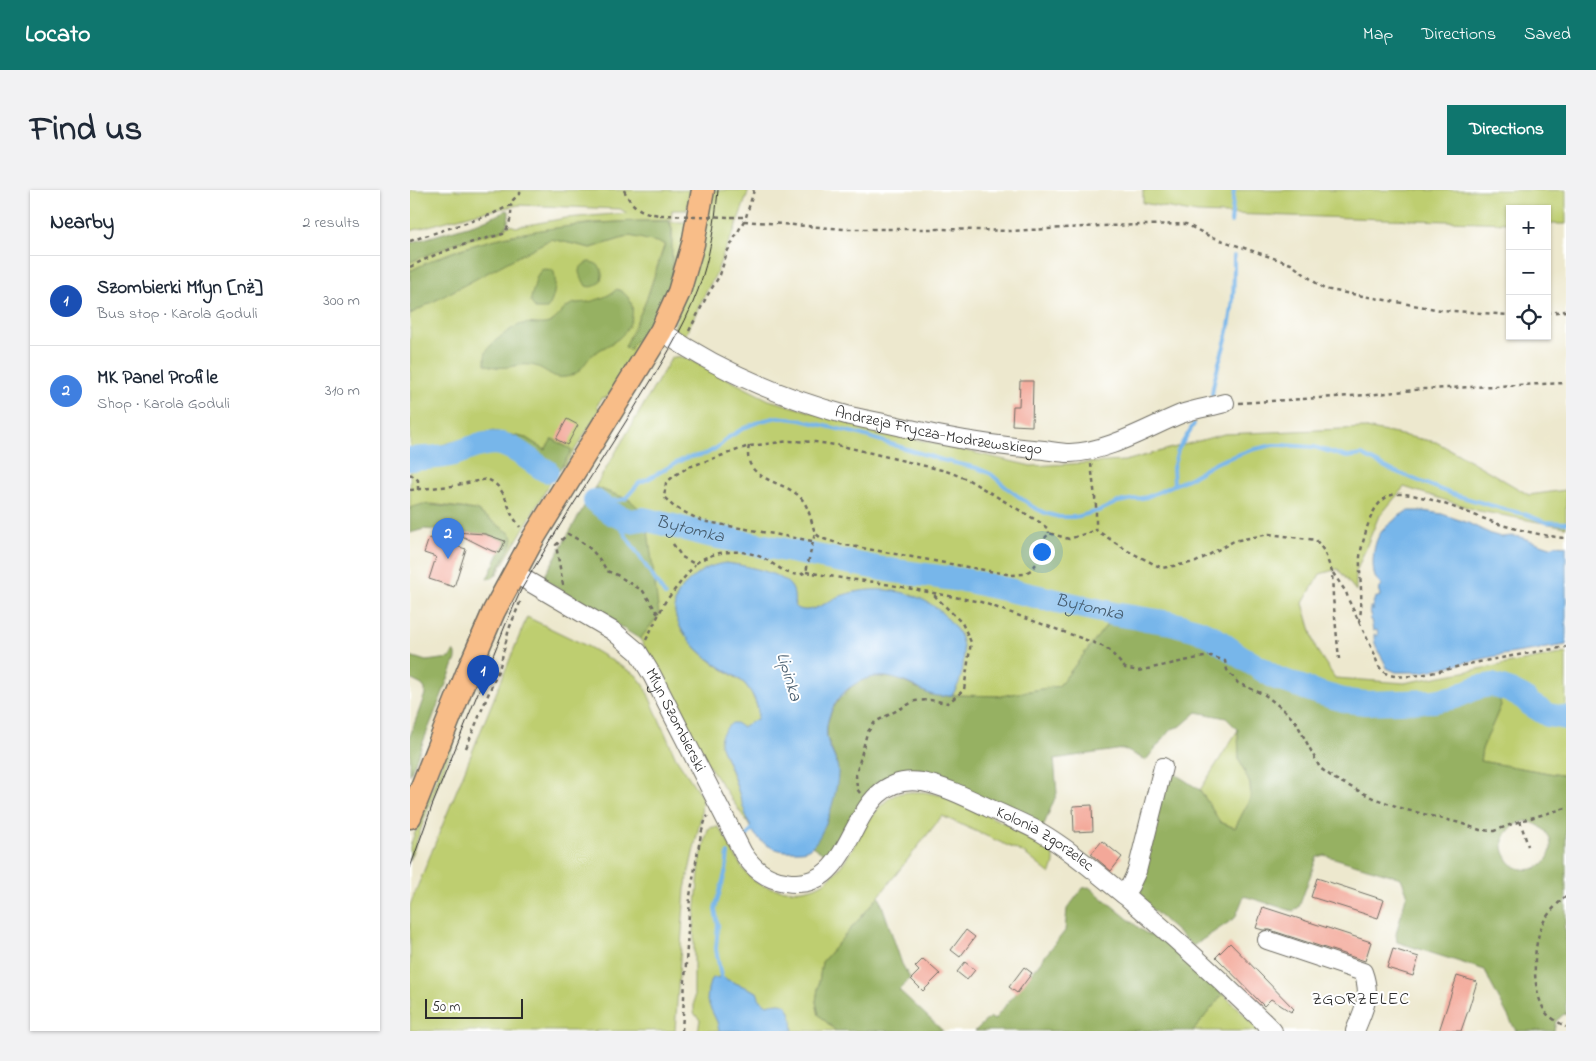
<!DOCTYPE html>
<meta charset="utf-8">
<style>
body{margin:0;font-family:"Indie Flower",sans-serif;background:#f2f2f3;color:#1f2937}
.controls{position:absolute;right:15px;top:15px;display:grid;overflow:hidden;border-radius:0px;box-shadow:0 1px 4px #0004}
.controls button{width:45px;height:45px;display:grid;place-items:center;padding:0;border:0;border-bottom:1px solid #e0e1e3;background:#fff;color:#1f2937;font:25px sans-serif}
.scale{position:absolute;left:15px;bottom:12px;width:98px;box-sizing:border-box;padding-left:5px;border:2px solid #2b2b2b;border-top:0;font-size:14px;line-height:18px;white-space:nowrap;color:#2b2b2b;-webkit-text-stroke:4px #fff;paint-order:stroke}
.you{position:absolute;left:631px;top:361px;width:18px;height:18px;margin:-12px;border:4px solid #fff;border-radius:50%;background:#1a73e8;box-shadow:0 0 0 8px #1a73e833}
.badge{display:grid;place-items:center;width:32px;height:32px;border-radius:50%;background:#0f766e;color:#fff;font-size:16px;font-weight:700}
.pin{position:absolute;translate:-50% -41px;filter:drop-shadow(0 1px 2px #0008)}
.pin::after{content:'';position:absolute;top:26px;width:18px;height:15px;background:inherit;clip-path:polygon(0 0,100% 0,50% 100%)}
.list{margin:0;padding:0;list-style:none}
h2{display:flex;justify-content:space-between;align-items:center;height:65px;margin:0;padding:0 20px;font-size:21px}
h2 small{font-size:16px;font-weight:400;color:#747a83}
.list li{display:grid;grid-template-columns:32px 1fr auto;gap:15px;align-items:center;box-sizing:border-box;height:90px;padding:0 20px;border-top:1px solid #e0e1e3}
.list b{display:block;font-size:19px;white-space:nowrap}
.list p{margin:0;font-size:16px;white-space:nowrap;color:#747a83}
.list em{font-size:16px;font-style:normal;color:#747a83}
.icon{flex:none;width:28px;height:28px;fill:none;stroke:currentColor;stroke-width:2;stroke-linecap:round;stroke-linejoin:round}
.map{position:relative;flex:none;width:1156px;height:841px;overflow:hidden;border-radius:0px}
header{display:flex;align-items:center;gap:30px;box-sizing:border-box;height:70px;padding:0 25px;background:#0f766e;color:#fff}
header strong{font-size:24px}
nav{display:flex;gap:28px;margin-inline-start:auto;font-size:18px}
.intro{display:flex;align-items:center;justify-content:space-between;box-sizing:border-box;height:120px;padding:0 30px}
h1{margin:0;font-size:35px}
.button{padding:12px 22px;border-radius:0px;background:#0f766e;color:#fff;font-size:18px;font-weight:700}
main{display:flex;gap:30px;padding:0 30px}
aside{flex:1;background:#fff;border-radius:0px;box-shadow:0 1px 4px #0004}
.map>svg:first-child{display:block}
</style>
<header>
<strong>Locato</strong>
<nav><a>Map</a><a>Directions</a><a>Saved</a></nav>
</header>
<div class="intro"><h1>Find us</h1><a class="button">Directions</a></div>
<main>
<aside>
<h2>Nearby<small>2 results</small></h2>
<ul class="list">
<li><span class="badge" style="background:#1a4fb4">1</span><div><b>Szombierki Młyn [nż]</b><p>Bus stop · Karola Goduli</p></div><em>300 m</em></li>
<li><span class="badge" style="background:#3f7fe0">2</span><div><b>MK Panel Profile</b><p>Shop · Karola Goduli</p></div><em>310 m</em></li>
</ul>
</aside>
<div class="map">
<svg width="1156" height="841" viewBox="0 0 1156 841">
<rect width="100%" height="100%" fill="#fff"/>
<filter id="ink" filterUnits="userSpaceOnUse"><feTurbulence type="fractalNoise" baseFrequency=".02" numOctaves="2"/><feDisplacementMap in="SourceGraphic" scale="10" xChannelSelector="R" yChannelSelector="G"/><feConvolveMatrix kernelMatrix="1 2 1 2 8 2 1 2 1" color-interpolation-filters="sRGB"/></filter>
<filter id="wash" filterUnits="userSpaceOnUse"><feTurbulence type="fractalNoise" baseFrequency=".0096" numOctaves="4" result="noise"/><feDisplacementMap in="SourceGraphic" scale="20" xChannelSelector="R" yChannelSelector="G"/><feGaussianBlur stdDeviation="1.12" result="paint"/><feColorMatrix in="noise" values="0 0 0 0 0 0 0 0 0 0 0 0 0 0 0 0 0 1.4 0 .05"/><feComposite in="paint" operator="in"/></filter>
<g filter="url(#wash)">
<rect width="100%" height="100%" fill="#ede8ce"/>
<g fill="#bece70" stroke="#747c4e">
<polygon points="0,0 279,0 277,20 262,20 261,30 183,33 102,45 53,58 32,66 0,81 0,72 48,52 92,40 100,35 106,37 156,28 217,23 210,19 109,15 63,24 0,41"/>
<polygon points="299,0 339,0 323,44 313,64 307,82 295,104 274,148 264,139"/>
<polygon points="733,0 1156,0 1156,34 1137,34 1137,19 1100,19 1100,33 787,23 733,13"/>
<path d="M260,32H280L262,91C263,79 261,69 261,57C262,49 264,40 260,32Z"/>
<polygon points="220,46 255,53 236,111 216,157 219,160 227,149 243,134 198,206 195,208 192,207 187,216 190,219 155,276 152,276 162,260 143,249 135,260 116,248 82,241 25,257 0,258 0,124 111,63 142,49 181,58"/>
<path d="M262,167L276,168L359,210L458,238L621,276L715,271L814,244L956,238L1026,252L1061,271L1119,305L1156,300V337L1069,321L994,297L968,328L946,382V401L928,379L910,384L893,413L906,459L925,488L994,493L1156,463V586L1070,571L1072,559L1091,515L1071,505L1028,518L1009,520L961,521L925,517L874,500L848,488L796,453L767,445L699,432L649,496L591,506L542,505C553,490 556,462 550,444L428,407C419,412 397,426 387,418C385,416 376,395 374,390C355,381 336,375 315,373L270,438L288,460L302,472L334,493L341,502L349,521L347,529C342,533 336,539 329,536L310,554L323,586L341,638L291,564L263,505L230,449L249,425L220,310L185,297Z"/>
<path d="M76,257C97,256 105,268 122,278C128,282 136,285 143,288L87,384L84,387L102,353L101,344L66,320L22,314L0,318V273L41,270L59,265Z"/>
<polygon points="117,427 179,457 226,485 234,495 266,568 292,607 291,627 275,699 265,841 0,841 0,715"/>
<polygon points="828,540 829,569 840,594 841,607 825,638 810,632 790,600"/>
<polygon points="40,551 44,553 18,619 0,670 0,656"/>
<path d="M514,602L539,607L634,652C645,662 647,671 640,684L614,663L532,626L469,706L412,772L406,812L409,825L426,841H288L290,830L284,823V736L290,671L298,639L303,637H308C322,653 325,674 343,690C351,697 366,699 376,700C440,707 440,636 481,607C490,601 503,602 514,602Z"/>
<polygon points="813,804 851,841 783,841"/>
</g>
<g fill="#96b162" stroke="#606e46" fill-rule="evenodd">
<path d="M96,20L99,21C99,28 98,37 92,40L48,52L0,72V53L68,33L92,23Z"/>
<path d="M226,31H259L262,39V64L263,81L262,91L243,134L227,149L219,160L215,157L236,111L255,54L220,46L181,58L141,49L0,124V81C70,44 149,35 226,31Z"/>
<path d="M178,72C200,72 194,102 176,96C170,84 163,80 178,72Z"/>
<path d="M135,79L143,80C148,89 144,112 137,119H125L121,112V108L127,86L131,80Z"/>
<path d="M207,99C230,109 225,135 208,149C200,155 190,159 182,165C174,173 172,182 160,186C142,191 139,180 125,176C108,171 95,183 75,174C75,171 75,165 76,162C79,154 103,136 112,134C121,132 130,136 139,133C148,129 151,120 160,115C166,112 172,113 178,112C188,110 199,106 207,99Z"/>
<path d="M82,241L116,248L135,260L142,249L162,260L148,282C133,272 116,259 98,254C76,247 56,259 34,263C23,265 12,265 0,266V258L25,257Z"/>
<polygon points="185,297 220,310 236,325 249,425 230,449 133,389"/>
<polygon points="13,314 66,320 101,344 103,348 102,353 84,387 77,389 95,351 75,344 62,343 14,339 0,343 0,318"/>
<path d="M699,432L767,445L796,453L848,488L874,500L925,517L961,521L1009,520L1028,518L1071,505H1082L1089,507L1091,515L1072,559L1070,571L1156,586V733L1154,736L1156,742V825L1154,824L1146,831L1144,841H1106L1080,792L1075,780L987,752L986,744L997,703L991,688L914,665L907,667L889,717L883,721L834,706L825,728L783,756L731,709L727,701L728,694L759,580L790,600L810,632L825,638L841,607L840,594L829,569L828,540L816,528L787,522L771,536L761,539L736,570L713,559L644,569L647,603L633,637L514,584L489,583L467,592L448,615L425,660L418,667L402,656L415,636L421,619L428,582L426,571L417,547V534L422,520L430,508L444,494L460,486L485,488L522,505L533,506L542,505L591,506L649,496ZM1116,631C1156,639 1143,685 1112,679C1106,678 1100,674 1097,668C1086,650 1098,636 1116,631Z"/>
<polygon points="44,461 46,464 46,469 0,585 0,546 15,504 15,499 12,495 0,489 0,466 16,471 40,468"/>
<polygon points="679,697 734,742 751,750 813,804 783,841 565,841 580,827 584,830 655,741 657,719 673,698"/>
<polygon points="469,706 492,774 500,788 489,800 533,841 426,841 409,825 406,812 412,772"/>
</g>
<g fill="#77b6ea" stroke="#51708a">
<path d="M997,321H1013L1032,324L1058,333L1081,344L1091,347L1103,346L1110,347L1140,357L1146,355L1156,356V455L1086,466L1012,482H986L977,478C973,466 963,458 964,444L968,446L967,440L963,441L961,430L959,429L962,426L959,421H960V417H962L963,421V413L965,408L970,406L969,399L972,396C970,391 967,391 965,387C961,375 963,351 972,341C977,335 984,332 989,325H991Z"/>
<path d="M315,373C332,375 373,382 382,398C385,403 384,411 385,417C400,426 414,413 428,407C461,394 506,398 532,423C542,433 552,443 553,458C555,474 552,492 542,505C536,506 529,507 523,505C517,504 511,500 506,497C483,486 464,481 442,496C426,506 414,529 417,548C419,559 427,569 428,580C429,598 415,647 401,657C395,662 389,661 382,661C370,662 357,657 348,648C337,638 329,600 323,585C319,575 314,564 310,554C310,544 315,539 322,533H326L332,537L347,529C351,519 342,502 335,494C326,485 313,480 303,472C282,457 249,423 273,397C287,383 296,376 315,373Z"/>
<path d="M311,787L347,802L350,810L357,815C361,814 366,813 370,813C382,814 382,832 383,841H309L307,832L297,811L298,799L300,792L303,788Z"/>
</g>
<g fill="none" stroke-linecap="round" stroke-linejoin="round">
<g stroke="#77b6ea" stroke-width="4">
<polyline points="821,32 824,0"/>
<path d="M802,205C804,181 815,159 819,136C824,113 824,90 824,66"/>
<polyline points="764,294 763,278 768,260 784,234"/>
<polyline points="185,311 211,310 215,309 229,293 238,289 264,274 276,268 296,264 308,257 319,247 334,238 351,231 368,227 391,230 449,244 532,270 567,278 581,284 597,298 623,317 635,323 649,327 666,327 691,320 708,312 737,307 782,287 805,273 841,260 863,255 872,255 904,257 937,267 952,265 981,280 1042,304 1097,320 1115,324 1135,332 1156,333"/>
<polyline points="201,323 255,405"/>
<polyline points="335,648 342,640 343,636"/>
<polyline points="314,791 311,787 306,759 308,735 305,719 316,680 318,663"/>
</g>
<g stroke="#77b6ea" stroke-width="24">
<path d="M0,269C12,268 23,268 35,266C53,263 72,250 91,254C108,258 122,273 137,281"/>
<path id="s1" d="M185,311L201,323L220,331L233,329L247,332L303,346L478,380L559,391L704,424L761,433L787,440L803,447L830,466L866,488L909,503L937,511L956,513L1024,511L1045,507L1069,497L1082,495L1098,500L1114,508L1120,514L1138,525L1156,528"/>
</g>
</g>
<g id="blocks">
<g fill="#f3a899">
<polygon points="610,191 623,191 622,236 602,235 603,216 609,216"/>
<polygon points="157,229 168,235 157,255 146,249"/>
<polygon points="44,342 75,344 95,351 90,363 82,361"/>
<polygon points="19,348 56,359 44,397 19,389 26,367 14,363"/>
<polygon points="682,615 683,641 664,642 663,616"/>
<polygon points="692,651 712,667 701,681 681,664"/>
<polygon points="907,688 974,710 968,728 901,707"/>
<polygon points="853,717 961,752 955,771 860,740 853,740 846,738"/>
<polygon points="556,740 565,747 550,767 541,760"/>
<polygon points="820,753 884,819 881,822 861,809 854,816 806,767"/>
<polygon points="983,759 1009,767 1003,786 977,778"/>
<polygon points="513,769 530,784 513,801 501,789 509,781 505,777"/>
<polygon points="555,772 565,780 557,790 547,782"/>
<polygon points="614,777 622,783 607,803 599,797"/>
<polygon points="1047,786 1067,792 1059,818 1051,841 1029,841"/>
</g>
</g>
</g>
<g filter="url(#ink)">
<use href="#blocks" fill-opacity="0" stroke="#6f6d64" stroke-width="1"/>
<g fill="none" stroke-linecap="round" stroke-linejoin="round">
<defs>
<g id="minor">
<path id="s2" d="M251,141C308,180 373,208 440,226C458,230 477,233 496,238C542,249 586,256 634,260C642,261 651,263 660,263C697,262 737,238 771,224C784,219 800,217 815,213"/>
<path id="s3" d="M104,383L203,441L228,462L242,485L333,663C343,678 355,689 375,692C452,706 433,580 512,592C534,596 558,608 579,618C596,626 614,633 630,642C662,661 689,685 718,708C750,735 781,763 811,791C828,808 846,824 863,841"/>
<polyline points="713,704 720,696 727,681 753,577"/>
<path d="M857,750L953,782C962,807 954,818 945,841"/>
</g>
<polyline id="major" points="0,627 58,481 84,421 124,347 251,141 269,102 283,54 293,0"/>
</defs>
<use href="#minor" stroke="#6f6d64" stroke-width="20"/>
<use href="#major" stroke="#6f6d64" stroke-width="25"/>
<g stroke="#6f6d64" stroke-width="2.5" stroke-dasharray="4 4" stroke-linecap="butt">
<path d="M214,0C222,18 232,23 250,25"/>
<polyline points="321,27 336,27"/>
<polyline points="334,31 434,39 533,39 601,41 691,36 776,34 799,46 881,74 914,99 1031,120 1100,125"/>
<polyline points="0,51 80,25 101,15 103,10 113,0"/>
<path d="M0,77C29,61 61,52 93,44C100,37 102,24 101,15"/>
<polyline points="1137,123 1156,121"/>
<polyline points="279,141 297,106 310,85 317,62 336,27 344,0"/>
<polyline points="829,213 958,205 1014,199 1156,193"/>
<path d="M339,256C331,291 374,290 390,307C399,316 401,331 405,343"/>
<polyline points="681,274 686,316 686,340 718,361 752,378 786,372 824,351 859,344 906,350 914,361 922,382 923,407 929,469"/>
<polyline points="0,284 8,290 8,300"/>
<path d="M0,300L42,296L77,289C92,295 96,309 101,323C103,328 107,332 110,337"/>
<polyline points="402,351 292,331 264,317 254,307 256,293 265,285 279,277 339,256 380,251 405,252 432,256 536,281 557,289 631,333 638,339 639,343"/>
<path d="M263,354L272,367L285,374C303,360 333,358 353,368C366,374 381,391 396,382L405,343L411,348L430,354L602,385L614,384L621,380L627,373L631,353L639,343L659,349L686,340"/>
<polyline points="396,382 437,389 465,392 571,412 690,455 700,461 715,478 728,481 788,468 801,466 815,471 817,480 828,493 855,505 875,521 886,532 910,578 925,589 963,608 997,620 1050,633 1070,640 1084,641 1110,631 1156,618"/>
<path d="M923,383L936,402L939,411L965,465C967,474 970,482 980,485C1002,491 1042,477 1064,473C1095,467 1125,462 1156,457"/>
<path d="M153,395L146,355L158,344C177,354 186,362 197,381L207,385L233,401L249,425"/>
<path d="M949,432C954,410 949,389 950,367C951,358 954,349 956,341C960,327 967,309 982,305C1005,298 1068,328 1092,335C1110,340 1138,347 1156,348"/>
<polyline points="236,450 255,412 285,374"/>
<polyline points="56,558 90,476 99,439 111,410"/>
<polyline points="450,603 447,599 446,585 457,543 465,532 505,511 520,510 538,513 554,500 561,452 552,433 522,403"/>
<polyline points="1110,631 1118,656"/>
<path d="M1156,706C1148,713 1138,723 1133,733C1122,756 1121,803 1137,824C1142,829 1150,833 1156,837"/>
<polyline points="272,841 280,706 291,644 296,628 298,626"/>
</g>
<use href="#minor" stroke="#fff" stroke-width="18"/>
<use href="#major" stroke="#f8bd88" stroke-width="22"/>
<path stroke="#2b2b2b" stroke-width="1" d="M0,678L22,616L95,436L111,400C147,338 187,278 225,217C248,179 273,141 288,100C300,67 305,34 308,0"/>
<polyline stroke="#6f6d64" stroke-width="2.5" stroke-dasharray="4 4" stroke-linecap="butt" points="250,25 321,27"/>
</g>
</g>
<g text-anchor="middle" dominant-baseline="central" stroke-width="4" stroke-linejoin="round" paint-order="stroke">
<g font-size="16" fill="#2b2b2b" stroke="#fff">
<text stroke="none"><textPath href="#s2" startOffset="298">Andrzeja Frycza-Modrzewskiego</textPath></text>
<text stroke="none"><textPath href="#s3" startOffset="225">Młyn Szombierski</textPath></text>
<text stroke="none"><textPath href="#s3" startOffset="748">Kolonia Zgorzelec</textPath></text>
</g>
<g font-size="18" font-style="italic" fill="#465c6e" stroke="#fff">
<text stroke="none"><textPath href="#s1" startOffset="102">Bytomka</textPath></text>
<text stroke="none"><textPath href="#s1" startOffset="509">Bytomka</textPath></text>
<text transform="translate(378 487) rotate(73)">Lipinka</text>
</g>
<g font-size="18" letter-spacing="1" fill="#2b2b2b" stroke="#fff">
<text x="951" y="810">ZGORZELEC</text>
</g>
</g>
</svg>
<div class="controls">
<button>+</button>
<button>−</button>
<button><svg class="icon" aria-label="locate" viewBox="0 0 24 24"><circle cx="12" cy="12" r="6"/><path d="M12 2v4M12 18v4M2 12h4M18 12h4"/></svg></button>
</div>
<div class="scale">50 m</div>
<div class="you"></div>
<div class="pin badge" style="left:73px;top:506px;background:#1a4fb4">1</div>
<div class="pin badge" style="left:38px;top:369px;background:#3f7fe0">2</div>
</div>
</main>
